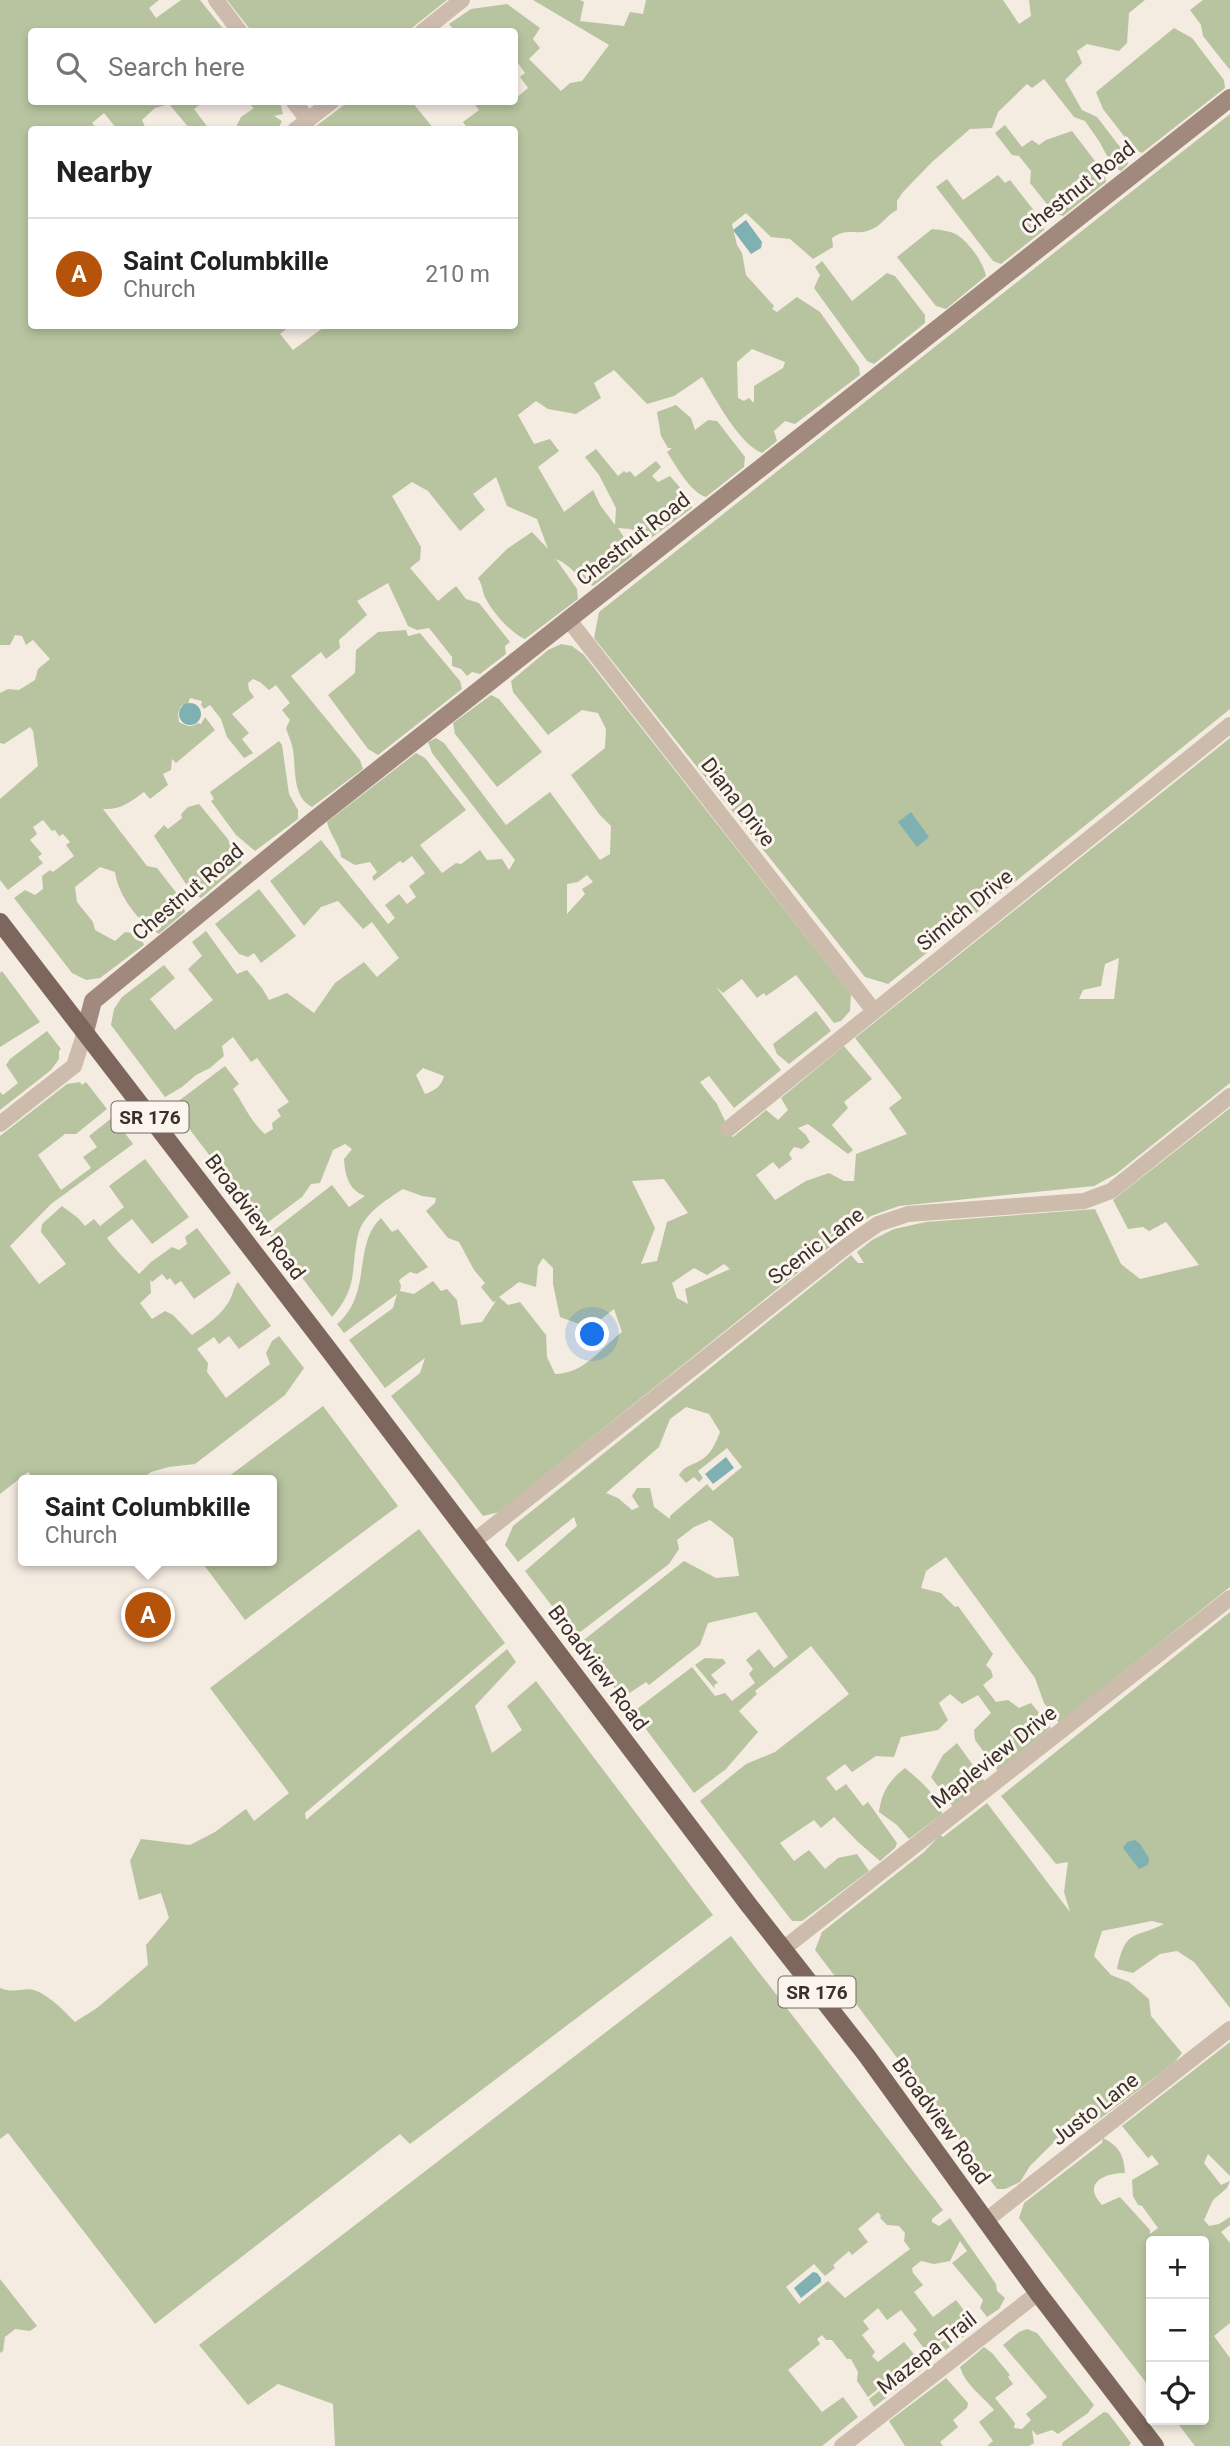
<!DOCTYPE html>
<meta charset="utf-8">
<style>
body{margin:0;font-family:Roboto,sans-serif;background:#f6f6f6;color:#222}
.controls{position:absolute;right:21px;bottom:21px;display:grid;overflow:hidden;border-radius:7px;box-shadow:0 4px 10px #0003}
.controls button{width:63px;height:63px;display:grid;place-items:center;padding:0;border:0;border-bottom:2px solid #e0e0e0;background:#fff;color:#222;font:35px sans-serif}
.you{position:absolute;left:593px;top:1335px;width:24px;height:24px;margin:-18px;border:5px solid #fff;border-radius:50%;background:#1a73e8;box-shadow:0 0 0 10px #1a73e833}
.badge{display:grid;place-items:center;width:46px;height:46px;border-radius:50%;background:#b45309;color:#fff;font-size:23px;font-weight:700}
.pin{position:absolute;translate:-50% -50%;border:4px solid #fff;box-shadow:0 2px 7px #0006}
.popup{position:absolute;left:18px;top:1475px;width:259px;height:91px;box-sizing:border-box;display:grid;place-content:center;border-radius:7px;background:#fff;filter:drop-shadow(0 2px 5px #0005);font-size:23px;white-space:nowrap;color:#767676}
.popup b{font-size:26px;color:#222}
.popup::after{content:'';position:absolute;left:50%;top:100%;margin-left:-14px;border:14px solid transparent;border-top-color:#fff}
.list{margin:0;padding:0;list-style:none}
h2{display:flex;justify-content:space-between;align-items:center;height:91px;margin:0;padding:0 28px;font-size:30px}
h2 small{font-size:23px;font-weight:400;color:#767676}
.list li{display:grid;grid-template-columns:46px 1fr auto;gap:21px;align-items:center;box-sizing:border-box;height:112px;padding:0 28px;border-top:2px solid #e0e0e0}
.list b{display:block;font-size:26px;white-space:nowrap}
.list p{margin:0;font-size:23px;white-space:nowrap;color:#767676}
.list em{font-size:23px;font-style:normal;color:#767676}
.icon{flex:none;width:38px;height:38px;fill:none;stroke:currentColor;stroke-width:2;stroke-linecap:round;stroke-linejoin:round}
.map{position:relative;flex:none;width:1230px;height:2446px;overflow:hidden}
.search{position:absolute;background:#fff;box-shadow:0 4px 10px #0003;left:28px;top:28px;width:490px;height:77px;display:flex;align-items:center;gap:18px;box-sizing:border-box;padding:0 24px;border-radius:7px;color:#767676;font-size:26px}
.panel{position:absolute;background:#fff;box-shadow:0 4px 10px #0003;left:28px;top:126px;width:490px;height:203px;border-radius:7px}
.map>svg:first-child{display:block}
</style>
<div class="map">
<svg width="1230" height="2446" viewBox="0 0 1230 2446">
<rect width="100%" height="100%" fill="#f4ebe1"/>
<g fill="#b8c4a0" fill-rule="evenodd">
<path d="M0,0H159L149,8L156,18L181,0H200L225,31L32,32V102H203L194,109L209,129H190L169,104L155,108L142,120L146,129H117L104,113L92,123L97,129L32,130V326H290L280,334L293,350L324,327L323,326H514V130L468,129L463,122L479,110L473,102H487L490,105L495,102H514L515,99L528,88L520,77L525,73L515,59L514,32L455,31L449,24L471,9L507,4L540,28L533,39L540,48L529,59L561,91L570,83L582,81L609,45L533,0H580L584,2L580,21L624,26L630,12L643,14L646,0H1003L1019,24L1031,16L1029,0H1145L1129,13L1127,43L1119,51L1087,44L1077,51L1082,63L1065,80L1082,110L1097,117L1127,156L1128,164L1121,171L1113,167L1099,141L1085,121L1074,117L1044,79L1032,88L1027,84L998,112L992,128L970,129L932,162L903,192L897,201V210C886,215 882,226 870,230C855,236 849,227 832,238L833,247L813,259L790,239L771,237L746,213L732,224L737,245L742,253L746,275L774,306L772,309L777,312L797,297L820,312L859,367L860,375L795,424L785,421L774,431L777,441L762,453C738,443 716,399 702,377L674,396L647,404L614,370L594,383L601,398L576,414L548,409L536,401L518,415L534,444L550,439L559,451L538,467L564,512L593,490L600,505L615,525L616,508L599,475L585,457L596,449L618,476L624,471L626,473L630,471L635,477L656,461L661,467L652,476L658,482L670,476L690,499L692,508L647,541L638,538L631,529L618,528L630,547L632,556L593,586C578,579 571,565 556,559L577,589L578,599L525,639C513,635 492,612 486,599C482,593 484,588 478,578L507,549L532,532L548,549L537,519L507,506L496,477L473,494L485,510L460,531L428,491L412,482L392,496L421,547L420,560L410,568L438,601L456,586L466,599L479,603L510,642L505,646L506,654L480,674L472,672L467,676L461,669L452,666V657L429,628L417,630L408,626L388,583L357,601L367,615L339,640L340,648L326,659L321,652L291,676L360,760L363,769L312,807C292,797 296,769 293,750C292,743 288,735 286,728L290,720L282,710L290,703L276,685L269,690L260,682L253,679L248,683L249,690L254,697L232,714L249,733L242,739L253,753L244,758L227,737L221,719L210,705L204,709L201,705L202,701L190,698L188,704L181,706L178,713L179,722C186,726 191,728 198,723L201,724L205,717L215,730L176,763L172,759L171,770L163,774L168,785L150,799L144,792C130,802 121,810 103,809L147,866L157,868L182,900L185,912L159,934C138,922 118,895 115,872L100,867L75,887L77,902L93,922L95,930L115,941L125,932L139,934L144,945L100,978L86,980L72,973L14,898L25,890L35,895L43,889L42,876L50,870L53,872L74,856L66,845L70,842L63,834L59,836L55,830L52,831L43,820L33,827L37,834L30,840L42,854L38,857L43,863L8,890L0,880V799L38,766L33,731L30,727L4,744L0,743V693L8,689L19,690L35,680L38,669L50,659L33,640L26,645L22,636L15,635L10,645H0ZM752,349L785,362L783,368L754,386V403L749,398L744,401L738,398L737,362Z"/>
<polygon points="227,0 447,0 408,31 252,32"/>
<polygon points="1203,0 1230,0 1230,70 1203,36 1201,25 1190,10"/>
<polygon points="1174,28 1192,38 1224,80 1225,88 1142,153 1135,150 1103,109 1096,92"/>
<polygon points="247,102 280,102 283,114 274,116 282,121 278,129 235,129 241,117 254,108"/>
<polygon points="348,102 412,102 434,129 312,129"/>
<polygon points="1230,114 1230,709 888,984 865,977 594,638 599,612"/>
<polygon points="1005,125 1022,147 1032,140 1039,145 1046,140 1072,131 1105,174 1106,182 1063,216 1054,213 1030,183 1031,171 1019,156 1012,155 995,133"/>
<polygon points="998,175 1005,183 1010,180 1043,222 1044,230 1001,264 993,261 936,187 947,179 963,200"/>
<path d="M932,229C941,230 953,231 960,237C970,244 984,264 986,276L946,309L936,306L897,257Z"/>
<polygon points="822,261 852,301 887,273 895,276 925,315 925,323 874,364 867,361 814,288 820,275 815,267"/>
<path d="M676,405L691,418L695,430L708,420L717,421L745,457L744,467L706,497C689,491 677,467 667,452L672,448H668L661,436L657,412Z"/>
<polygon points="406,630 408,636 420,633 460,681 462,689 378,755 368,749 328,695 355,673 356,650 378,632"/>
<path d="M561,644L572,646L584,655L851,994L850,1011L841,1021L834,1023L796,975L766,996L764,993L757,998L742,979L723,993L716,987L781,1070L734,1108L709,1076L700,1082L717,1104L725,1121L721,1128L733,1137L766,1110L778,1120L788,1110L781,1098L844,1046L872,1079L844,1102L848,1108L832,1125L853,1150L848,1154L808,1124L798,1128L806,1135L810,1142L802,1149L794,1147L789,1154L792,1159L779,1169L773,1162L756,1175L775,1200L806,1181L829,1173L844,1181H854L856,1154L907,1134L889,1108L902,1098L855,1038L1230,738V1083L1116,1174L1094,1186L899,1206L871,1216L844,1234L840,1226L845,1216L829,1236L836,1232L841,1238L499,1512L483,1516L391,1396L420,1373L425,1358L385,1388L349,1340L393,1308L397,1294L344,1333L337,1324C373,1294 352,1245 381,1218L392,1232L398,1229L428,1267L417,1274L410,1272L399,1280L401,1286L400,1291L414,1294L433,1281L441,1291L447,1289L457,1300L461,1325L482,1322L496,1301L493,1302L481,1287L485,1283L474,1270L459,1242L448,1238L426,1211L435,1203L436,1198L422,1196L403,1189C386,1200 363,1214 358,1235C350,1272 359,1286 332,1317L269,1234L332,1185L349,1207L365,1196C349,1190 345,1176 344,1159L352,1149L345,1144L333,1150L320,1183L311,1184L302,1197L263,1226L172,1106L225,1066L239,1084L233,1089C244,1104 250,1121 265,1134L273,1129L272,1123L281,1116L277,1110L289,1102L257,1058L251,1062L233,1037L222,1046L224,1056L210,1068L196,1075L182,1087L165,1097L111,1025L114,1009L122,997L164,965L175,978L150,999L175,1030L213,1000L188,969L202,956L192,942L206,931L237,974L247,970L262,988L269,1000L287,993L314,1013L335,983L364,962L377,977L399,958L372,922L363,929L338,901L321,907L304,926L270,881L321,840L388,924L395,918L385,905L399,894L407,904L416,897L409,886L425,873L412,856L403,863L400,861L374,881L372,877L377,872L370,862L355,865L341,857C340,844 330,836 327,822L416,753L425,758L466,810L420,845L442,873L456,863L461,864L480,850L487,860L502,859L509,870L515,860L432,753L428,742L436,738L444,743L506,825L550,792L600,860L610,854L611,826L599,814L571,775L605,748L606,729L598,713L582,710L548,735L513,692L511,681L548,650ZM587,875L593,882L582,889L585,894L567,914V884L578,882ZM1119,958L1114,999H1079L1083,990L1101,986L1105,964ZM423,1068L444,1076C442,1086 434,1091 425,1094L416,1075ZM664,1179L688,1213L667,1222L657,1261L641,1264L655,1228L632,1181ZM543,1258L553,1268V1284L560,1317L590,1328L614,1309L622,1332C601,1348 584,1374 555,1374L547,1357L546,1335L520,1302L508,1305L499,1297L519,1282L536,1287L538,1266ZM724,1264L730,1269L685,1289L688,1304L677,1298L672,1283L694,1268L707,1275Z"/>
<polygon points="491,695 499,699 542,752 497,787 455,734 453,723"/>
<polygon points="279,741 282,745 289,794 298,810 298,819 255,851 236,835 211,801 214,799 210,792"/>
<polygon points="199,804 227,838 242,863 201,898 192,893 154,836 164,825 168,829 182,818 181,814 188,807"/>
<polygon points="259,889 296,936 261,963 254,953 248,957 239,954 215,924"/>
<polygon points="2,971 40,1022 0,1047 0,973"/>
<polygon points="816,1011 831,1031 789,1064 777,1054 773,1044"/>
<polygon points="47,1031 61,1049 59,1051 59,1059 51,1070 0,1110 0,1092 3,1095 18,1083 6,1065 10,1059"/>
<path d="M80,1082L82,1085L86,1082L107,1109L76,1134H65L38,1155L61,1190L91,1168L83,1157L97,1147L89,1136L113,1117L133,1144L51,1204L10,1246L39,1284L66,1264L41,1232L42,1224L62,1206L78,1218L85,1226L94,1219L100,1226L124,1207L109,1186L145,1159L189,1217L152,1244L132,1219L107,1238C117,1252 128,1262 139,1274L151,1262L172,1247L179,1250L187,1244L185,1237L197,1228L231,1273L194,1299L181,1281L175,1285L170,1278L167,1280L162,1274L152,1282L150,1280L151,1293L140,1303L152,1319L165,1311L173,1315L192,1335C205,1326 219,1317 228,1303C233,1296 233,1288 238,1282L271,1326L239,1349L229,1336L219,1344L214,1337L197,1349L208,1363L207,1372L226,1398L270,1364L266,1353L272,1341L279,1336L304,1368L285,1395L195,1464L169,1467L151,1472L140,1480H35L28,1472L0,1494V1136L67,1084Z"/>
<path d="M1230,1108V1587L1059,1723L1044,1703L1035,1678L946,1557L926,1571L921,1588L941,1593L955,1607L958,1606L993,1654L986,1665L991,1670L993,1677L983,1685L996,1702L1008,1700L1019,1708L1031,1703L1051,1728L998,1771L975,1740L974,1730L991,1713L978,1695L962,1704L950,1694L939,1703L948,1720L938,1730L901,1737L894,1757L876,1756L852,1772L845,1764L826,1778L836,1791L846,1784L863,1806L868,1802L897,1843L895,1848L880,1861L858,1842L834,1817L821,1828L814,1820L780,1843L794,1861L809,1850L825,1869L838,1858L857,1854L869,1871L802,1921H792L700,1801L746,1764L775,1752L849,1694L811,1646L755,1691L757,1694L739,1711L758,1732L726,1769L694,1793L633,1712L692,1667L715,1696L725,1693L732,1701L755,1683L749,1674L753,1669L746,1660L759,1649L774,1668L788,1657L756,1612L708,1623L700,1645L649,1685L646,1682L622,1698L580,1643L684,1561L716,1578L739,1576L733,1538L710,1520L694,1527L677,1540L679,1549L669,1564L575,1636L525,1571L577,1526L574,1517L518,1562L505,1545L513,1526L851,1255L858,1263H864L857,1252L872,1240L894,1229L926,1222L1095,1209L1121,1264L1140,1279L1199,1265L1166,1222L1149,1231L1143,1227L1128,1229L1113,1200ZM686,1407L709,1414L720,1432C716,1442 712,1452 704,1458C695,1465 684,1465 679,1475L686,1483L694,1477L699,1482L703,1478L698,1471L727,1448L742,1467L713,1491L707,1484L670,1516V1519L654,1507L650,1488H637L632,1496L639,1507L632,1510L618,1498L606,1493L659,1447L670,1419Z"/>
<polygon points="323,1406 398,1506 245,1620 201,1561 272,1561 272,1480 224,1480"/>
<path d="M419,1529L505,1643L305,1813L306,1820L507,1649L516,1662L475,1706L492,1753L522,1730L507,1706L536,1681L713,1915L410,2144L400,2134L155,2324L8,2133L0,2139V1988C15,1994 23,1987 34,1990C49,1995 64,2011 75,2022L97,2008L148,1965L146,1945L169,1918L161,1893L139,1900L130,1861L141,1839L190,1845L215,1832L246,1809L254,1821L289,1793L210,1688Z"/>
<path d="M1230,1612V2008L1194,1962L1177,1951L1160,1954L1133,1973L1117,1969C1126,1928 1134,1939 1164,1924L1152,1921L1102,1931L1094,1956L1111,1975L1129,1982L1149,1999L1151,2016L1182,2053L1174,2063L1093,2124L1068,2132L1051,2145L1030,2166L1020,2182L1005,2189H997L815,1950L822,1932L924,1852L940,1835L943,1837L987,1803L1070,1912L1064,1892L1068,1862L1056,1864L1001,1796Z"/>
<polygon points="705,1658 723,1659 726,1663 711,1675 718,1683 714,1685 715,1689 695,1665"/>
<polygon points="957,1743 985,1782 953,1807 931,1777 943,1755"/>
<path d="M905,1768C918,1779 940,1797 942,1814L909,1839L897,1825L879,1812C882,1791 889,1781 905,1768Z"/>
<path d="M731,1936L943,2210L932,2219V2222L939,2226L950,2218L996,2284L997,2291L1005,2298L999,2309L987,2317L980,2308L983,2300L952,2263L967,2251L960,2241L950,2261L934,2264L921,2261L912,2268L913,2273L923,2285L914,2292L933,2317L956,2300L969,2317L926,2351L913,2334L917,2330L901,2310L887,2320L878,2308L863,2321L869,2329L862,2335L875,2352L872,2356L878,2362L904,2342L917,2358L868,2397L857,2381L858,2372L851,2359H847L832,2340H826L822,2335L817,2339L820,2344L788,2370L822,2412L843,2397L858,2417L822,2446H335L333,2404L278,2384L248,2405L199,2345ZM878,2212L881,2216L880,2218L887,2225L899,2226L905,2233L904,2241L910,2249L845,2298L828,2281L799,2304L786,2287L814,2264L825,2276L835,2268L833,2265L849,2251L852,2255L868,2242L858,2229Z"/>
<path d="M1230,2042V2176L1208,2154L1204,2163L1221,2185L1230,2181L1227,2188L1213,2200L1204,2220L1209,2226L1219,2224L1230,2217V2225L1221,2232L1230,2243V2323L1214,2336L1230,2358V2446H1195L1175,2420H1204V2241H1151V2389L1019,2218L1024,2203L1102,2143L1103,2138C1119,2146 1124,2155 1125,2173C1103,2173 1082,2184 1102,2205L1120,2197L1150,2230V2234L1158,2228L1142,2206L1138,2205L1133,2196L1132,2180L1159,2164L1152,2155L1148,2158L1122,2126Z"/>
<polygon points="0,2279 37,2326 30,2331 15,2329 5,2337 3,2351 0,2353"/>
<polygon points="970,2320 974,2325 968,2333 934,2359 928,2353"/>
<path d="M1027,2329L1037,2333L1094,2405L1088,2413L1058,2434L1052,2430L1037,2435L1032,2430L1034,2443L1029,2446H987L993,2441L979,2422L994,2410C982,2395 966,2386 960,2367L984,2347L992,2353L1010,2375L1008,2377L1013,2384L995,2398L1015,2423L1014,2428L1022,2429L1031,2420L1026,2414L1047,2397L1003,2345L1019,2332Z"/>
<polygon points="918,2360 923,2369 874,2407 869,2399"/>
<polygon points="946,2378 968,2403 967,2408 953,2420 958,2427 940,2442 943,2446 905,2446 889,2421"/>
<polygon points="1104,2412 1108,2413 1131,2443 1129,2446 1062,2446 1063,2442"/>
</g>
<g fill="#7fb0b2">
<polygon points="746,220 762,242 761,248 751,254 733,230"/>
<circle cx="190" cy="714" r="11"/>
<polygon points="911,812 929,837 917,847 898,822"/>
<polygon points="726,1457 734,1468 713,1484 705,1474"/>
<polygon points="1135,1840 1140,1844 1149,1858 1148,1865 1139,1869 1123,1848 1127,1842"/>
<polygon points="813,2272 817,2273 821,2278 821,2282 801,2298 794,2288"/>
</g>
<g fill="none" stroke-linecap="round" stroke-linejoin="round">
<g stroke="#cdbbac" stroke-width="16">
<polyline points="216,0 240,32"/>
<polyline points="422,32 462,0"/>
<polyline points="294,102 308,120"/>
<polyline points="295,130 331,102"/>
<polyline points="568,619 874,1011"/>
<polyline points="0,1124 74,1066 85,1032"/>
<polyline points="728,1129 1230,725"/>
<polyline points="473,1542 848,1245 878,1224 908,1214 1084,1201 1111,1191 1230,1096"/>
<polyline points="783,1949 1230,1598"/>
<polyline points="985,2221 1230,2029"/>
<polyline points="842,2446 1038,2293"/>
</g>
<polyline stroke="#a18a7d" stroke-width="18" points="85,1032 93,1001 313,821 1230,98"/>
<polyline stroke="#7d675c" stroke-width="18" points="0,922 329,1350 748,1904 867,2056 1038,2293 1155,2446"/>
</g>
<g text-anchor="middle" dominant-baseline="central" stroke-width="6" stroke-linejoin="round" paint-order="stroke">
<g fill="#fbf5ee" stroke="#756b66" stroke-width="2">
<rect x="111.5" y="1101.5" width="77" height="31" rx="5"/>
<rect x="778.5" y="1976.5" width="77" height="31" rx="5"/>
</g>
<g font-size="19" font-weight="bold" fill="#3b302b">
<text x="150" y="1117">SR 176</text>
<text x="817" y="1992">SR 176</text>
</g>
<g font-size="21" fill="#3b302b" stroke="#fbf5ee">
<text transform="translate(1078 188) rotate(-38)">Chestnut Road</text>
<text transform="translate(633 539) rotate(-38)">Chestnut Road</text>
<text transform="translate(738 802) rotate(52)">Diana Drive</text>
<text transform="translate(188 892) rotate(-40)">Chestnut Road</text>
<text transform="translate(965 910) rotate(-39)">Simich Drive</text>
<text transform="translate(255 1217) rotate(53)">Broadview Road</text>
<text transform="translate(816 1246) rotate(-37)">Scenic Lane</text>
<text transform="translate(598 1668) rotate(53)">Broadview Road</text>
<text transform="translate(994 1757) rotate(-38)">Mapleview Drive</text>
<text transform="translate(1095 2109) rotate(-38)">Justo Lane</text>
<text transform="translate(941 2121) rotate(54)">Broadview Road</text>
<text transform="translate(927 2353) rotate(-38)">Mazepa Trail</text>
</g>
</g>
</svg>
<div class="controls">
<button>+</button>
<button>−</button>
<button><svg class="icon" aria-label="locate" viewBox="0 0 24 24"><circle cx="12" cy="12" r="6"/><path d="M12 2v4M12 18v4M2 12h4M18 12h4"/></svg></button>
</div>
<div class="you"></div>
<div class="pin badge" style="left:148px;top:1615px">A</div>
<div class="popup"><b>Saint Columbkille</b>Church</div>
<div class="search"><svg class="icon" aria-label="search" viewBox="0 0 24 24"><circle cx="10" cy="10" r="6"/><path d="M15 15l6 6"/></svg>Search here</div>
<section class="panel">
<h2>Nearby<small></small></h2>
<ul class="list">
<li><span class="badge">A</span><div><b>Saint Columbkille</b><p>Church</p></div><em>210 m</em></li>
</ul>
</section>
</div>
